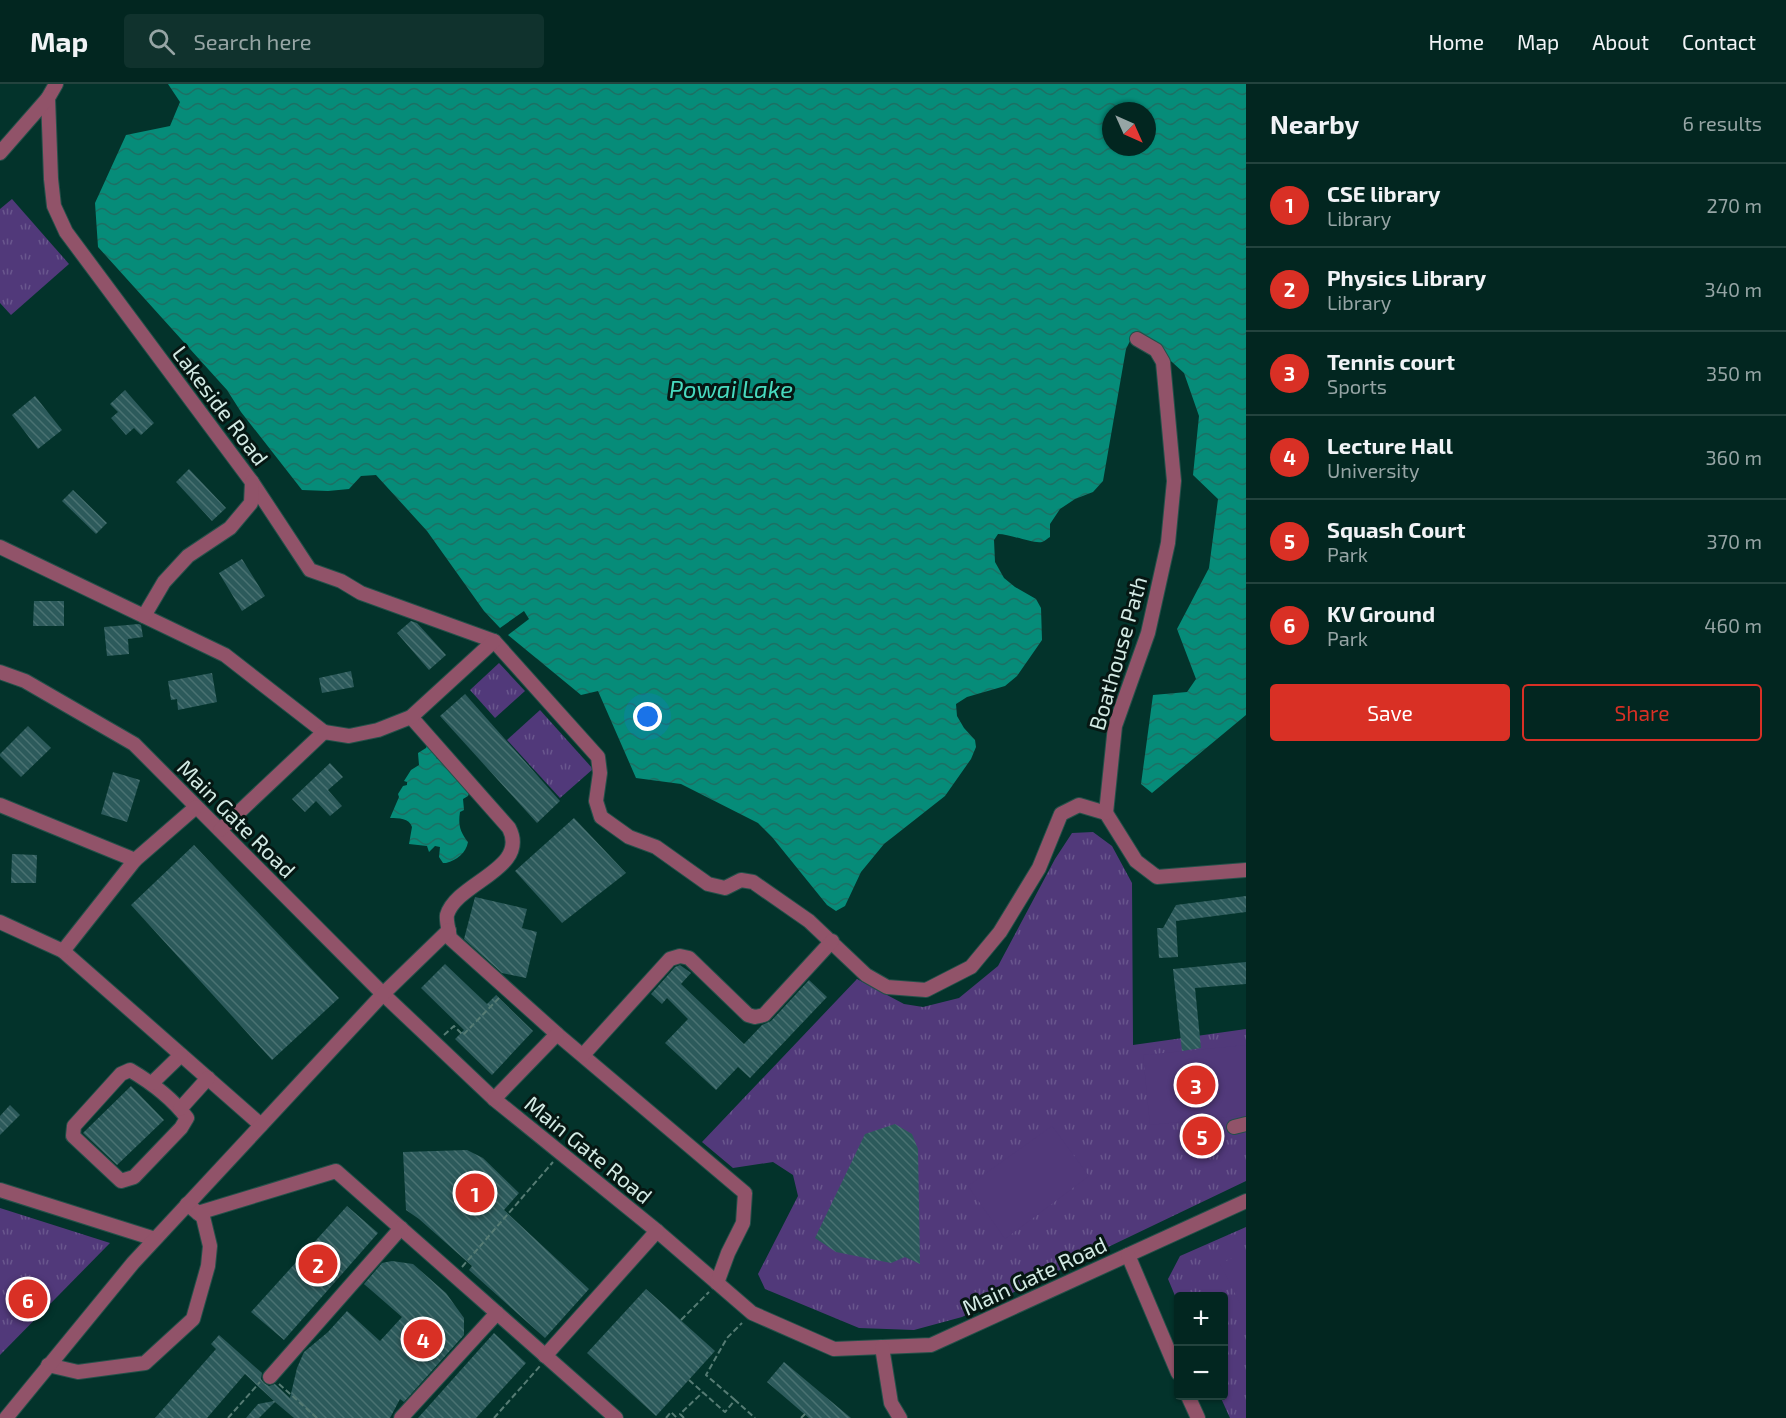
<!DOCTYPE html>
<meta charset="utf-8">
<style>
body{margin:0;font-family:"Exo 2",sans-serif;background:#10322d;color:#f1f3f6}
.controls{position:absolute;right:18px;bottom:18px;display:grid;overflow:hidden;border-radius:6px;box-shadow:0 2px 4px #0004}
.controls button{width:54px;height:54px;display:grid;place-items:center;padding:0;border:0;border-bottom:2px solid #23433e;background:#022620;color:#f1f3f6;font:30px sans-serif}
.compass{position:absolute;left:1102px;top:18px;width:54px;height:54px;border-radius:50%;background:#022620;box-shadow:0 2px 4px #0004;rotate:135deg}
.you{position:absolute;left:648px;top:633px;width:21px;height:21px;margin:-15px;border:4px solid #fff;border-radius:50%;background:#1a73e8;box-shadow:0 0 0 9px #1a73e833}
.badge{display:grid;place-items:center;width:39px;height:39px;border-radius:50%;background:#d93025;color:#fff;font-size:20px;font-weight:700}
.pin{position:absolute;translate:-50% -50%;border:3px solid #fff;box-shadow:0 2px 6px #0006}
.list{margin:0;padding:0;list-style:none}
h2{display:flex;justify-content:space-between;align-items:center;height:78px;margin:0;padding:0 24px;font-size:26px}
h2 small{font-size:20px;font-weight:400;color:#96a5a5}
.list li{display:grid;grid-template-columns:39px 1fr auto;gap:18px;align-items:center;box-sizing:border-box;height:84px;padding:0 24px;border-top:2px solid #23433e}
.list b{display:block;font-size:22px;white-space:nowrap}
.list p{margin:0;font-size:20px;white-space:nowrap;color:#96a5a5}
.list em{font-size:20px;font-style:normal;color:#96a5a5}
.actions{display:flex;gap:12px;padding:18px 24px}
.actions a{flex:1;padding:14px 0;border:2px solid #d93025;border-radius:6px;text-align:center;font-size:21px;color:#d93025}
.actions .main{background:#d93025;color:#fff}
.icon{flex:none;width:33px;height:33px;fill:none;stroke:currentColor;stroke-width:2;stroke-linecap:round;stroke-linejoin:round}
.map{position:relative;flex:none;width:1246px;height:1334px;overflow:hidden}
header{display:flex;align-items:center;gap:36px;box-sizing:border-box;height:84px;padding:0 30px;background:#022620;border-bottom:2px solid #23433e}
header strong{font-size:28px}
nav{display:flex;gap:33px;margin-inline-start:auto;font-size:21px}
.search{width:420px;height:54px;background:#10322d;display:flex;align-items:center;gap:15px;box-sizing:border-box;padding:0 21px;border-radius:6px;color:#96a5a5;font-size:22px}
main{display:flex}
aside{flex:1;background:#022620}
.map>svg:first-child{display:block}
</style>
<header>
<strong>Map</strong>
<div class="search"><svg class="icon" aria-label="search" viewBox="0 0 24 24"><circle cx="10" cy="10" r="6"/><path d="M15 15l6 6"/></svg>Search here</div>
<nav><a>Home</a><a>Map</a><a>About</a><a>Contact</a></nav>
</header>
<main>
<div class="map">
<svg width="1246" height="1334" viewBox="0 0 1246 1334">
<defs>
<pattern id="park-tufts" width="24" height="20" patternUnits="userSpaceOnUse" patternTransform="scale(1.5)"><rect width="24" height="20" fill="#51397a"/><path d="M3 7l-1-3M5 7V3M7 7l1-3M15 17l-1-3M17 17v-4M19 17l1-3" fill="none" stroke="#69568d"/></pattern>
<pattern id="water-waves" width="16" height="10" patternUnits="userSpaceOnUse" patternTransform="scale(1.5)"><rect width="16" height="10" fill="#068c79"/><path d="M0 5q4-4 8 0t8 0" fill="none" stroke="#1d7064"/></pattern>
<pattern id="building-back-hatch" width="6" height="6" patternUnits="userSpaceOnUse" patternTransform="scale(1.5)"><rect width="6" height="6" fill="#2c5a5b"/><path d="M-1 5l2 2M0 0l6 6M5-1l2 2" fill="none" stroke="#4a7272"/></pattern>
</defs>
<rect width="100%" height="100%" fill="#03332b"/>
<g fill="url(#park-tufts)">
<polygon points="12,115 69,180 11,231 0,219 0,125"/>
<polygon points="499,579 525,607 495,634 470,606"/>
<polygon points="540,626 593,685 560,714 507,656"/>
<polygon points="1093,748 1112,762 1132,799 1133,961 1246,945 1246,1097 962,1233 914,1246 859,1244 765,1205 758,1190 798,1112 793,1091 773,1078 733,1084 702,1058 857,895 904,920 923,923 959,914 998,882 1055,775 1072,749"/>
<polygon points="0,1124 110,1159 0,1271"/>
<polygon points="1246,1143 1246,1334 1230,1334 1220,1312 1224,1312 1224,1212 1178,1212 1178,1219 1168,1195 1180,1172"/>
</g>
<g fill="#51397a">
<polygon points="1246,961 1246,1031 1150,1041 1143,971"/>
<polygon points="1052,1042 1089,1092 1005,1155 968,1102"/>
<polygon points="1246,1167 1246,1231 1220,1180"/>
</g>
<g fill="url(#water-waves)" fill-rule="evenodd">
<path d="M168,0H1246V631L1152,709L1141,700L1153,611L1187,608L1196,595L1177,545L1209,484L1218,415L1193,391L1199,332L1184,289L1148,256L1134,249L1126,265L1103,397L1093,408L1075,415L1060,425L1050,440V453C1048,454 1045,457 1042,458C1033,460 1010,450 998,450L994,456L995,478L1004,494L1015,503L1036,515L1041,524L1042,556L1017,592L1005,602L967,613L956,620L957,632L964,644L975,656L976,663L971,675L945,712L884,760L861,788L845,822L836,827L827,821L772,753L758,739L681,700L636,694L598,607L581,611L508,551L529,535L524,527L500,544L484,527L427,447L376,391L361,392L349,405L328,407L302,406L241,328L227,306L98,163L95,119L126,51L170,42L180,18ZM1111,27H1147V63H1111Z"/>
<path d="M428,659L439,671L436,674L443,677L469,709L468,712L463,715L464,726L460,728C458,741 460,748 468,758C466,769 457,776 446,779H443L439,773L440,763L435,762L429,768L427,762L409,760L412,743C409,734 399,734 390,734L399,713L398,710L403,702L407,701V698L404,697L411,686L419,681L418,669L426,664Z"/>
</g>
<g fill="url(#building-back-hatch)">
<polygon points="125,306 154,339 141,351 134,344 126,351 111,334 118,328 110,320"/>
<polygon points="35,312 62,346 38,365 12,331"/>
<polygon points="189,385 226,424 212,437 176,398"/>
<polygon points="73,406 107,439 96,450 62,417"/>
<polygon points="242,475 265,512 242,527 219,489"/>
<polygon points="34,517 64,517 64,542 33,542"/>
<polygon points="411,537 417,539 446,571 429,586 397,549"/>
<polygon points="139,540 141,541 143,553 128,555 129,570 107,572 104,543"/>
<polygon points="351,587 354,603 322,609 319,594"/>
<polygon points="212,589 217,618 178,626 177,615 171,616 168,597"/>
<polygon points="465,610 560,717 537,739 440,632"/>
<polygon points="28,642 51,664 21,693 0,672 0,670"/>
<polygon points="330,679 343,693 328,706 342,722 330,732 316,717 305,728 292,715"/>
<polygon points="113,688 140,696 127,738 101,730"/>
<polygon points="574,734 626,789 562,839 515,787"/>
<polygon points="194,761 339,914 272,976 131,821"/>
<polygon points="12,770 37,771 36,799 11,799"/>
<polygon points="1246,812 1246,828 1176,837 1178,873 1159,874 1157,844 1163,844 1176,821"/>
<polygon points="475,813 527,825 522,844 537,848 526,894 502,889 464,855"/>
<polygon points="1246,878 1246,900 1195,904 1201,964 1182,967 1173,885"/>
<polygon points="445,880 487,920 496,911 533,947 492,991 455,955 464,946 421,904"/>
<polygon points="680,881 691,889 681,900 744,960 762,941 771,937 809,896 827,913 750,994 738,983 716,1006 665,959 688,935 667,914 662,920 651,910 675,883"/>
<polygon points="131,1002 164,1036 117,1081 83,1049"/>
<polygon points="10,1021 20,1031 0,1051 0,1032"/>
<polygon points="895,1040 912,1050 918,1065 920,1180 905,1173 891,1179 836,1168 815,1154 865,1050"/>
<polygon points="467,1066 483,1074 519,1109 504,1126 589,1205 545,1254 469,1186 472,1182 419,1135 406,1126 403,1068"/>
<polygon points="347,1122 378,1149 284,1256 251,1228"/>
<polygon points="392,1177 413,1180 446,1209 464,1234 464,1251 404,1318 400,1315 390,1334 294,1334 275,1318 259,1334 246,1334 258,1320 274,1317 245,1290 207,1334 155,1334 216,1265 211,1260 219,1251 262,1289 261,1295 264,1299 269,1302 275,1300 290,1314 297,1284 304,1268 328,1248 347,1227 380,1257 402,1233 364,1200 382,1179"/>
<polygon points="646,1205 715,1267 656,1332 587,1269"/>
<polygon points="494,1249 526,1279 476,1334 418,1334"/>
<polygon points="784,1278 851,1334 809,1334 767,1298"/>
</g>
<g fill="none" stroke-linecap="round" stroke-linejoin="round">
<defs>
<g id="minor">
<polyline points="56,0 48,14 51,95 54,122 66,148 252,398 310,486 341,497 361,509 494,557 598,673 600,689 596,717 601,733 629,753 656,763 708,800 725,804 741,796 753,798 809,837 866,891 887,903 926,906 971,883 1000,848 1039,784 1061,730 1079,721 1106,729 1136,777 1157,793 1246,786"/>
<polyline points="0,69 48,14"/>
<polyline points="0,463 225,571 324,648"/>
<polyline points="144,532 164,498 188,472 230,444 251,419 252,398"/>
<polyline points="0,588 25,597 134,660 383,910 494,1015 657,1147 752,1229 834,1265 931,1261 1246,1117"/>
<path d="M411,633L509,744C530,785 457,798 447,831C446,837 449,847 450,854L557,950L745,1109L743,1139L728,1169L717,1199"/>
<polyline points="0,721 135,776"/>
<polyline points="1106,729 1115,642 1148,549 1168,459 1174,397 1163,278 1156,266 1137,255"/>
<polyline points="220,746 324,648 349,652 378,646 411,633 494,557"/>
<polyline points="0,838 63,867 261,1041"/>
<polyline points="63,867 135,776 196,723"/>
<polyline points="583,971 670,875 680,872 689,874 748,931 755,933 764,931 832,857"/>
<path d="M130,986C152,999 172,1014 187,1034L181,1044L134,1093L121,1097L73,1052L74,1042L121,990Z"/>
<polyline points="152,999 181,971"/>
<polyline points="494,1015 557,950"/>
<polyline points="180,1025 208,994"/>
<polyline points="1234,1043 1246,1040"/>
<polyline points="0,1106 155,1155"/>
<polyline points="187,1120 198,1129 336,1087 616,1334"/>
<polyline points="1128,1171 1178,1289"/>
<polyline points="882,1263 891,1319 900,1334"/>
<polyline points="545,1272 657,1147"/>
<polyline points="48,1281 78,1288 145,1279 193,1235 208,1182 210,1162 203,1133 198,1129"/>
<polyline points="270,1293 401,1144"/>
<polyline points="1188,1312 1198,1334"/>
<polyline points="6,1334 133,1179 383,910 449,846"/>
<polyline points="401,1334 497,1229"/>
</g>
</defs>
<use href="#minor" stroke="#245049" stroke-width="16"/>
<g stroke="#567c74" stroke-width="2" stroke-dasharray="6 3" stroke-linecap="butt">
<polyline points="444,951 454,942 463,951 499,914"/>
<polyline points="462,1183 553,1078"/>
<polyline points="681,1236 709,1208"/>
<polyline points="689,1296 725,1328 735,1316 755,1334"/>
<polyline points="279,1300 317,1334"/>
<polyline points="735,1316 706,1291 727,1254 742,1239"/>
<polyline points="228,1334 260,1298"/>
<polyline points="494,1334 540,1282"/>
<polyline points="666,1334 671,1328 677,1334"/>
<polyline points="684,1334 680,1330 703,1308"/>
<polyline points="801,1334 805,1330"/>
</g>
<use href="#minor" stroke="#915369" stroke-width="14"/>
</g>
<g text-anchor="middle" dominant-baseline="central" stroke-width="6" stroke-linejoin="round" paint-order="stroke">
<g font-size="22" fill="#d3eae4" stroke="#061713">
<text transform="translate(221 321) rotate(53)">Lakeside Road</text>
<text transform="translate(1117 569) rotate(-74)">Boathouse Path</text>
<text transform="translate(237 734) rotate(45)">Main Gate Road</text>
<text transform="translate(589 1065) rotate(39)">Main Gate Road</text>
<text transform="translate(1034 1191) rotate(-25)">Main Gate Road</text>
</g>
<g font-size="24" font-style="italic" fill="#48dabf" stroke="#061713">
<text x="731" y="304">Powai Lake</text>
</g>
</g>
</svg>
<div class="controls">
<button>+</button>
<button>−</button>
</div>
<svg class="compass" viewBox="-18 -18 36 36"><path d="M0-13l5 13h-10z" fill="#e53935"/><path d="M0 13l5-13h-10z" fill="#96a5a5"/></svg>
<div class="you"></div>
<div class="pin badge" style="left:475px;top:1109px">1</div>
<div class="pin badge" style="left:318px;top:1180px">2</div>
<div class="pin badge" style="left:1196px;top:1001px">3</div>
<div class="pin badge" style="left:423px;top:1255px">4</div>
<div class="pin badge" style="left:1202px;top:1052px">5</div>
<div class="pin badge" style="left:28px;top:1215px">6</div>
</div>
<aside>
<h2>Nearby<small>6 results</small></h2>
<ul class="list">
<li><span class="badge">1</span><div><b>CSE library</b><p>Library</p></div><em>270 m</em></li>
<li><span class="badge">2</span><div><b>Physics Library</b><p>Library</p></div><em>340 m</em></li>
<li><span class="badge">3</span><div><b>Tennis court</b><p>Sports</p></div><em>350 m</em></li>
<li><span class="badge">4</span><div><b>Lecture Hall</b><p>University</p></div><em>360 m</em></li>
<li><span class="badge">5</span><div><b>Squash Court</b><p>Park</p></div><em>370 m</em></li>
<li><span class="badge">6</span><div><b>KV Ground</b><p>Park</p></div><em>460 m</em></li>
</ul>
<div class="actions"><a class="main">Save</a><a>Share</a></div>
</aside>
</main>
